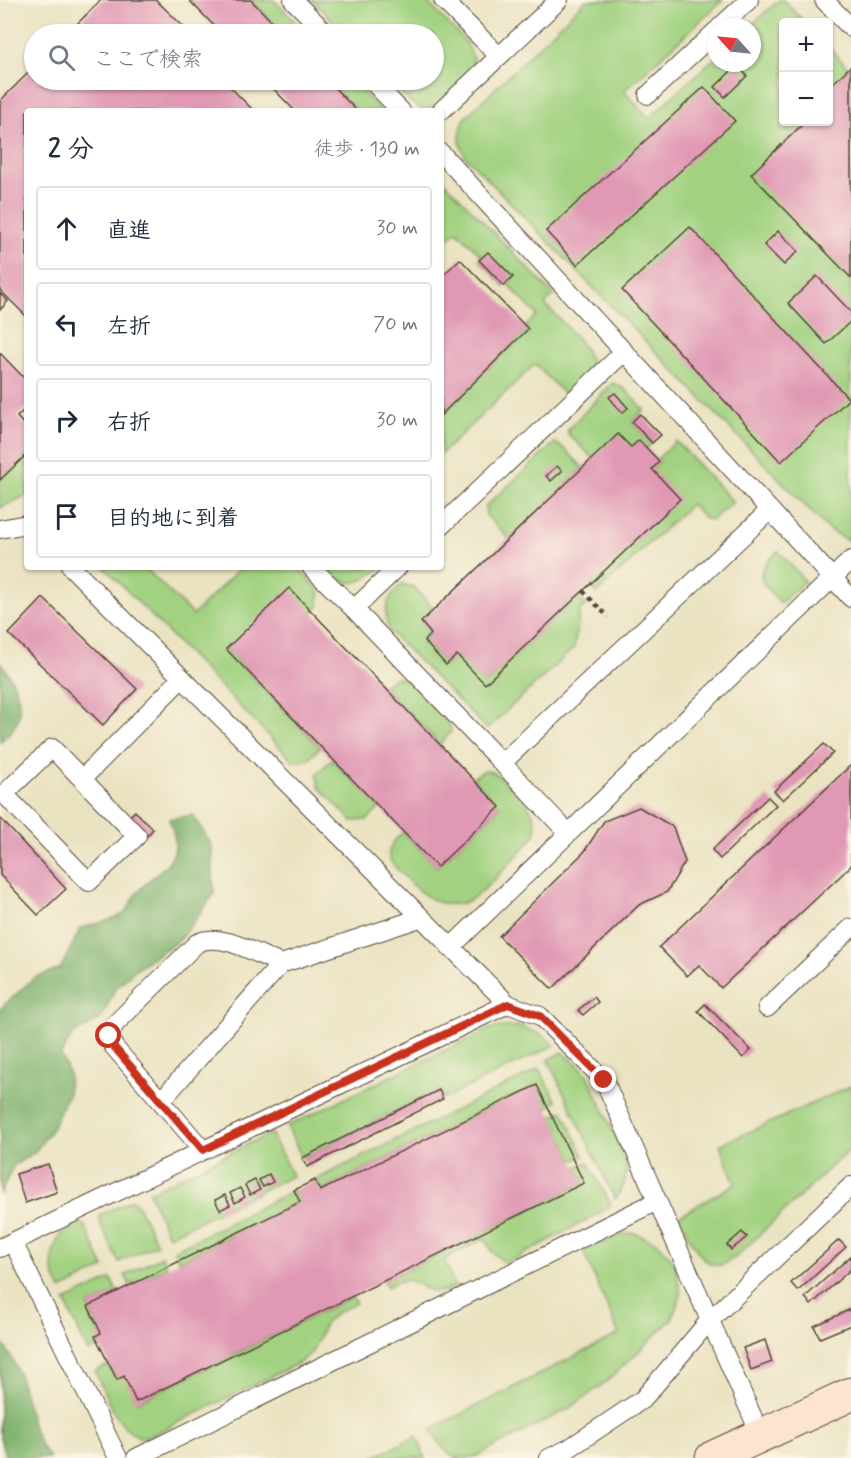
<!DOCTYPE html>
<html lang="ja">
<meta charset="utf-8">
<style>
body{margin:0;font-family:Mynerve,"Klee One",sans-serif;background:#f2f2f3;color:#1f2937}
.controls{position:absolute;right:18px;top:18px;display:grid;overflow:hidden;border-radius:6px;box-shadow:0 2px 4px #0004}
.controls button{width:54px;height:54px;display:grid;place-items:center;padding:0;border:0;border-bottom:2px solid #e0e1e3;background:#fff;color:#1f2937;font:30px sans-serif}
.compass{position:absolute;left:707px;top:18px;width:54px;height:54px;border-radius:50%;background:#fff;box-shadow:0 2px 4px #0004;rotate:297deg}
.stop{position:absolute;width:18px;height:18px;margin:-14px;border:4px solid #c8321e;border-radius:50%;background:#fff}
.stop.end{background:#c8321e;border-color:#fff;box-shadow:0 2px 6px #0008}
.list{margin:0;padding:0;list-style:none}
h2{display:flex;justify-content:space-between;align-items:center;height:78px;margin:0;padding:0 24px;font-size:26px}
h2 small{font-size:20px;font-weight:400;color:#747a83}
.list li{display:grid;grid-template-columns:39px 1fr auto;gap:18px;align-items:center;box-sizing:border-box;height:84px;margin:0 12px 12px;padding:0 12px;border:2px solid #e0e1e3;border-radius:6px}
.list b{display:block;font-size:22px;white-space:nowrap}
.list em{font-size:20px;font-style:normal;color:#747a83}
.icon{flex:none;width:33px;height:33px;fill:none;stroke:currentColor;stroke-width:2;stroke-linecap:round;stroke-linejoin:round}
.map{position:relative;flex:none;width:851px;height:1458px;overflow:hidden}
.search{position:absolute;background:#fff;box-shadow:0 2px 4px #0004;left:24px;top:24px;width:420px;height:66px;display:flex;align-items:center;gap:15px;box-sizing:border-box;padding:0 21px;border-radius:33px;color:#747a83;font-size:22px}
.panel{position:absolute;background:#fff;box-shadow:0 2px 4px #0004;left:24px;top:108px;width:420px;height:462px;border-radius:6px}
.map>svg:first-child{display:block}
</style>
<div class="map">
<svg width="851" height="1458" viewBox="0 0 851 1458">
<rect width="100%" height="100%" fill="#fcf5e5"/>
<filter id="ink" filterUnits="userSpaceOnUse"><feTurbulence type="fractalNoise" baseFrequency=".0167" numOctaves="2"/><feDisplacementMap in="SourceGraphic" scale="12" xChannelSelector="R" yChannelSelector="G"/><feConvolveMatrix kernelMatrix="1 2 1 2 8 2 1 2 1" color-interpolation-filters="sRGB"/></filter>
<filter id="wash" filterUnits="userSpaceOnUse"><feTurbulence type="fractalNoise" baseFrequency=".008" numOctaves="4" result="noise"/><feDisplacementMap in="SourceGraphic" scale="24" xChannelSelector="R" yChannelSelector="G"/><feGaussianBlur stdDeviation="1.35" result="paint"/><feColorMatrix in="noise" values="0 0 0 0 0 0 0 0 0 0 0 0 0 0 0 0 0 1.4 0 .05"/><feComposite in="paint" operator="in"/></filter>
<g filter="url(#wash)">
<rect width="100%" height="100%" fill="#eae3c2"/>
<g fill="#a2d281" stroke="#6e7e50" stroke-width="1.5">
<polygon points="251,0 274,0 307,34 284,34"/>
<polygon points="312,0 425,0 466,42 474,59 470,75 437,106 422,110 409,101 388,80 434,80 434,34 345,34"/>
<path d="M586,0H723L624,91L649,118L716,57V63H752V27H749L779,0H783L805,22H784V122H828L829,47L848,68L851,66V536L847,540L829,530L466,157C457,142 459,134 465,118Z"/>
<polygon points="327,80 350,80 381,111 357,111"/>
<path d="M441,178L554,295L545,304C555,316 596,352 590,367C585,377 572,387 565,395L535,364L441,454V415L528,329L526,326L537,315L507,283L504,286L479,260L482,256L457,231L447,240L441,233Z"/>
<polygon points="613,383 625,389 644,410 632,422 652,443 647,448 631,447 593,458 568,434 568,429"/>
<polygon points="676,441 733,502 711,520 704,518 691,504 597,593 589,585 652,469 659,462 657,459"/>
<polygon points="555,443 566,450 583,468 509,539 486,515 486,506"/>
<polygon points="27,454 27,495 0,508 0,480"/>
<path d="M778,551L805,581L781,603C758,579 752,576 778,551Z"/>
<polygon points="104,567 144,567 193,615 241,567 297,567 319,590 319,605 312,613 226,649 320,747 308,760 293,761"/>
<path d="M325,567H382C360,585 345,590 325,567Z"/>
<path d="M402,584L414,587L434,610L421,622L431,634L424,641L446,665L457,655L485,684L577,596L586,605L580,610L574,648L487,729L389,631C382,613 387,596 402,584Z"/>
<polygon points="396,677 408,681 450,725 451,732 440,744 383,686"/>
<polygon points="332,759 380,808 367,820 352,821 319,787 317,774"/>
<path d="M485,770L493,772C512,787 539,807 536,833C526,847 483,894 468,901C441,913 418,892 401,873C396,868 390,863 389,855C388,846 397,838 403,832L437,867L500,807L472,778Z"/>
<polygon points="520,1026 542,1035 555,1045 443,1099 439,1090 302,1158 287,1126 492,1028"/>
<polygon points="563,1052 584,1070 592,1084 628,1165 624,1184 615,1199 548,1060"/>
<polygon points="539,1069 557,1102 547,1107 537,1085 322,1190 315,1180"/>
<path d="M851,1086V1148L737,1256C732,1259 726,1264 720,1265C700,1268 687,1231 679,1216L735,1184L720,1145Z"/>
<polygon points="563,1111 584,1156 573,1161 552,1116"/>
<polygon points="271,1133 292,1176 168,1236 149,1192"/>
<path d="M588,1162L611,1205L607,1209L515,1259L504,1262L492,1252L485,1238L444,1259L455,1287C415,1305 424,1265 387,1287L384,1281L584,1183L577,1167Z"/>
<polygon points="294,1190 300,1202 179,1261 174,1250"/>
<polygon points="132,1200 137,1204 157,1244 119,1262 100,1223 100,1215"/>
<path d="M79,1223L85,1226L104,1268L61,1290C46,1266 50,1234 79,1223Z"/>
<polygon points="634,1233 658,1243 675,1263 681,1295 672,1319 610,1379 568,1409 473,1458 455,1458 450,1455 440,1444 431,1429 619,1334 583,1251 619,1235"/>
<polygon points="162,1256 167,1267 130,1285 125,1275"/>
<polygon points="111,1279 117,1292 88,1306 101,1333 100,1346 88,1352 65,1301"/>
<path d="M352,1297L356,1303L336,1313L326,1322L312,1352L299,1363L152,1435L139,1437C114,1424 106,1396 95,1371L109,1365L117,1379L124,1376L137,1402Z"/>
<polygon points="417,1436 425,1458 372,1458"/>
</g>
<g fill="#81b46f" stroke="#5e6f46" stroke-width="1.5">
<path d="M0,662C13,678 26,703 16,724C13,731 5,737 0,742Z"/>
<path d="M193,815L212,846L214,894L181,939L138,967L115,989L102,1018L73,1034L61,1055L69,1074L68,1094L53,1127L35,1152L13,1166L0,1195V1009L34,978L60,969L81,928C94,924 110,921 122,915C129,911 132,899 138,892C162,864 187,862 169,819Z"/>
<path d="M0,1342C31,1373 21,1427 50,1458H6L0,1438Z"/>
</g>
<g id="blocks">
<g fill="#e098b4">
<polygon points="101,0 156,0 191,34 67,34"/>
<polygon points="189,0 251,0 284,34 222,34"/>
<polygon points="737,65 747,76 725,97 715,87"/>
<polygon points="851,66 851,278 751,174 805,122 828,122 828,88"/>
<polygon points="34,67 34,80 223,80 254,111 27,111 27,317 0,290 0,101"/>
<polygon points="265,80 327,80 357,111 295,111"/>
<polygon points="704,87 735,121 577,265 546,231"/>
<polygon points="690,227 849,399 781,462 622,290"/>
<polygon points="778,231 798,251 784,265 764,245"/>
<polygon points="488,252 513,277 504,286 479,260"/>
<polygon points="460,259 528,329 441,415 441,277"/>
<polygon points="817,276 851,312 851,321 826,344 788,303"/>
<polygon points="0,293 8,301 0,310"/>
<polygon points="0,353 27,381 27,407 17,417 27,428 27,454 0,480"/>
<polygon points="615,393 628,408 622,413 609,397"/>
<polygon points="640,414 661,435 652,443 632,422"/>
<polygon points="618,434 631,447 639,440 657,459 659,462 652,469 680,499 485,684 457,655 446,665 424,641 431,634 421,622"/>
<polygon points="557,466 562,471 551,481 546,476"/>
<polygon points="289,588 500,807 437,867 226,649"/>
<polygon points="43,598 137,689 103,725 9,634"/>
<polygon points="824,744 833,753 783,800 774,791"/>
<polygon points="851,765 851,866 721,988 699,965 687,976 659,947"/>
<polygon points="768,797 776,805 720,859 712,850"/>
<polygon points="639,807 673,827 685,862 667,892 639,905 552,989 499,936 584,852 604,821"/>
<polygon points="135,811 153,829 147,836 128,818"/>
<polygon points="0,818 66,889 38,915 0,875"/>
<polygon points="594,997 598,1002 583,1015 578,1010"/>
<polygon points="705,1004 751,1050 743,1058 698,1011"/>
<polygon points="537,1085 584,1183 136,1402 124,1376 117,1380 95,1336 101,1333 88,1306 300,1202 294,1190 315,1180 320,1191"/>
<polygon points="439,1090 443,1099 307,1167 302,1158"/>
<polygon points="48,1164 57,1192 25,1203 16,1174"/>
<polygon points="269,1174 273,1182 263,1187 259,1180"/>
<polygon points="255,1180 260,1190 250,1195 245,1185"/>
<polygon points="240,1188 245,1197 235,1203 230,1193"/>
<polygon points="225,1195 230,1205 220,1210 215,1200"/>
<polygon points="742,1232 747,1237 731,1250 727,1245"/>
<polygon points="839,1240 846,1247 798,1291 791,1283"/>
<polygon points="851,1256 851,1269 811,1305 805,1297"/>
<polygon points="851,1309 851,1325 820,1338 814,1326"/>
<polygon points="765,1340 772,1362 751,1370 743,1348"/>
</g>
</g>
</g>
<g filter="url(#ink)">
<use href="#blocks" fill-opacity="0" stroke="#554637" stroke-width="1.5"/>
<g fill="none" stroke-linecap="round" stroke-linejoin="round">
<defs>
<g id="lane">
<polyline points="293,0 327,34"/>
<polyline points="443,0 499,56"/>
<polyline points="824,0 851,28"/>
<polyline points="720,27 749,0"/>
<polyline points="371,80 401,111"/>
<polyline points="648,95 716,31"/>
<polyline points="441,111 559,0"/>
<polyline points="441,153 851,598"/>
<polyline points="441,526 624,352"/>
<polyline points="0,529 27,524"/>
<polyline points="71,567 508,1004 540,1016 604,1080 761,1436"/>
<polyline points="311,567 354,609"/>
<polyline points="398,567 354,609 502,763 770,510"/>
<polyline points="502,763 568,833"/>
<polyline points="82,779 52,748 4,794 89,882 137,836 82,779 182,678"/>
<polyline points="450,948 851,560"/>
<polyline points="767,1008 851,928"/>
<polyline points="161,1101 281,964"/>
<path d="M203,1150L114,1047L109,1036L115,1024L197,943C221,931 256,954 281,964L420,918"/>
<polyline points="13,1242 118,1458"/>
<polyline points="0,1248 508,1004"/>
<polyline points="136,1458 657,1201"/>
<polyline points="549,1458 568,1449 643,1399 709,1321 851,1186"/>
</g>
<polyline id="secondary" points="712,1458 851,1394"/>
</defs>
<use href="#lane" stroke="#554637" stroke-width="20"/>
<use href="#secondary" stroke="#554637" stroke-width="35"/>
<polyline stroke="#554637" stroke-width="4" stroke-dasharray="4.5 4.5" stroke-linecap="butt" points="583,591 608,617"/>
<use href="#lane" stroke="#fff" stroke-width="18"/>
<use href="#secondary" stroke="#fde4d1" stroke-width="33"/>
</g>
</g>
<g fill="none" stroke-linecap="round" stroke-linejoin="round" filter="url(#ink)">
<polyline stroke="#c8321e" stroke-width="8" points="109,1036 114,1047 203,1150 508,1004 540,1016 604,1080"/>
</g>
</svg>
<div class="controls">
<button>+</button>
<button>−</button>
</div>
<svg class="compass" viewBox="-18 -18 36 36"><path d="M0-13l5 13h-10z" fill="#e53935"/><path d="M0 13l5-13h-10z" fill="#747a83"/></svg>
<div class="stop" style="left:109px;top:1036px"></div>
<div class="stop end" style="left:604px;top:1080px"></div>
<div class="search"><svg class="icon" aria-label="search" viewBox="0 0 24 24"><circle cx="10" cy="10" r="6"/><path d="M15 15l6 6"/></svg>ここで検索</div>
<section class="panel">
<h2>2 分<small>徒歩 · 130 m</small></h2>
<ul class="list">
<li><svg class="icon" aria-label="ahead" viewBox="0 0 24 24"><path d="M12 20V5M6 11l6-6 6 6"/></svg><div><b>直進</b></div><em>30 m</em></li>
<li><svg class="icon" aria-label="left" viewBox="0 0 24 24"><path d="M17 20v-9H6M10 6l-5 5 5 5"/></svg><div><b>左折</b></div><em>70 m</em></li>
<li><svg class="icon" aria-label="right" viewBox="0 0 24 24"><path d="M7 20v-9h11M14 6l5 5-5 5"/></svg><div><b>右折</b></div><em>30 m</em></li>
<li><svg class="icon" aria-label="arrive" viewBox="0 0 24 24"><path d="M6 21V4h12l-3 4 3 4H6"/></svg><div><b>目的地に到着</b></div></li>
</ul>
</section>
</div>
